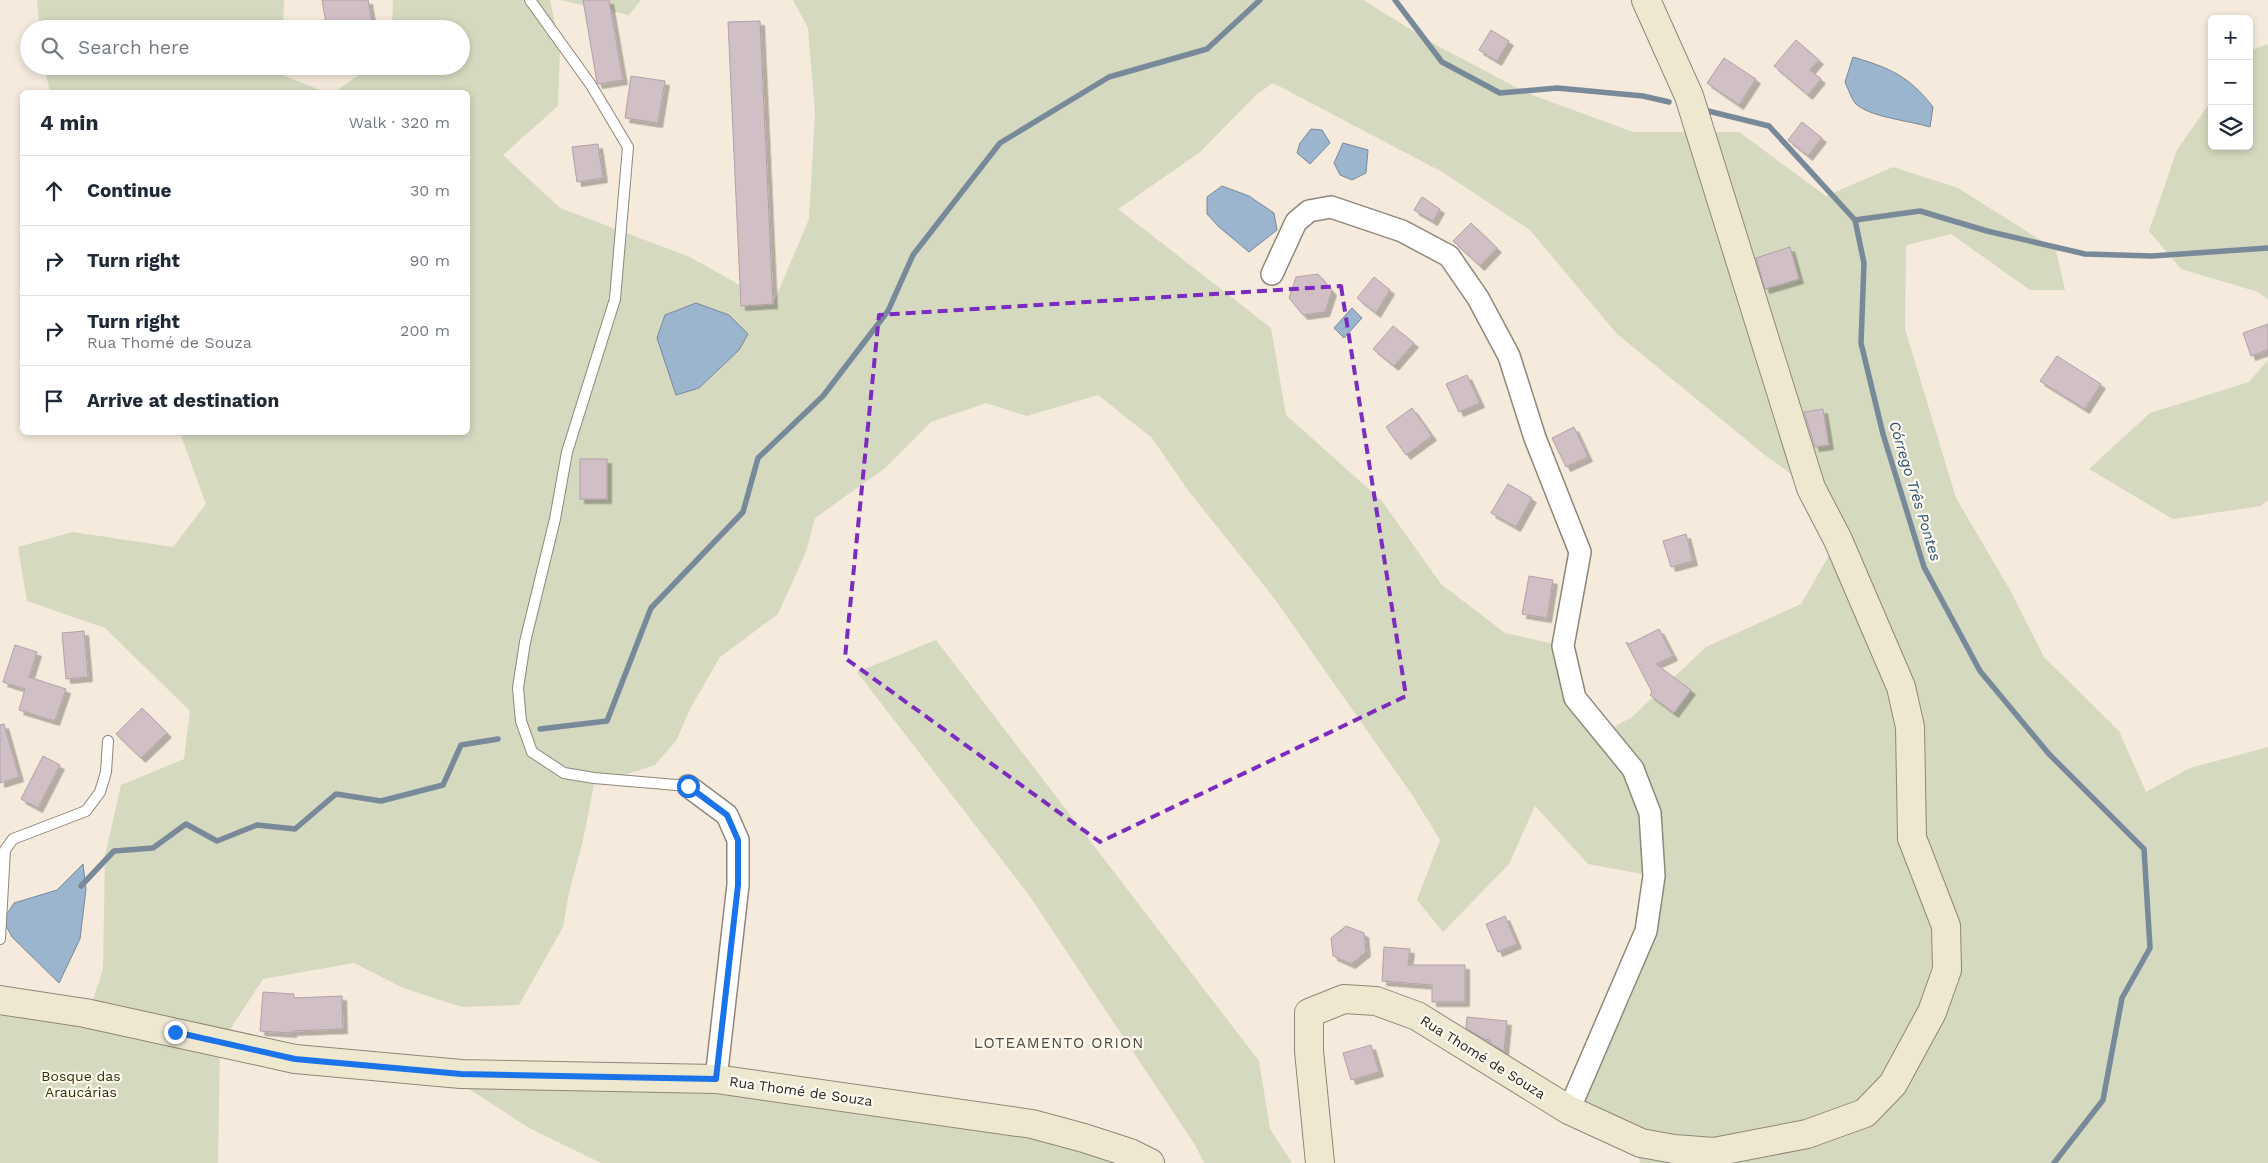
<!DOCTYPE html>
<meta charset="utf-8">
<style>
body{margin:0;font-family:"Work Sans",sans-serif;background:#f2f2f3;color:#1f2937}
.controls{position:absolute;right:15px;top:15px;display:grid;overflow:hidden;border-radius:8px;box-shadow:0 2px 8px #0003}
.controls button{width:45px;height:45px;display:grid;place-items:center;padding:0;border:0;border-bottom:1px solid #e0e1e3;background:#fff;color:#1f2937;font:25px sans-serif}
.stop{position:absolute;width:15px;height:15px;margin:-11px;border:4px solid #1a73e8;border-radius:50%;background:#fff}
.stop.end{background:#1a73e8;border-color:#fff;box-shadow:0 1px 5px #0008}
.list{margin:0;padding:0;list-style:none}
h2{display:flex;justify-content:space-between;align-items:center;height:65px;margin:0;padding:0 20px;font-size:21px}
h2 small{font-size:16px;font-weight:400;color:#747a83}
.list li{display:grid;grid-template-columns:32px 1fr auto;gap:15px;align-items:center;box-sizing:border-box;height:70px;padding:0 20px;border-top:1px solid #e0e1e3}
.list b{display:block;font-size:19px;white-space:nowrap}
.list p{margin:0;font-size:16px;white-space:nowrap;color:#747a83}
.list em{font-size:16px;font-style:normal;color:#747a83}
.icon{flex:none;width:28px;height:28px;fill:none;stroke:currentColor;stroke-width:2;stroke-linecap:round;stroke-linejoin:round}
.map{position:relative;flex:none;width:2268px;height:1163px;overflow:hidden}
.search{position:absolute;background:#fff;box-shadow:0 2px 8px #0003;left:20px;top:20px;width:450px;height:55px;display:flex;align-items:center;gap:12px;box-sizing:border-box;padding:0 18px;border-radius:28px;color:#747a83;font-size:19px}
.panel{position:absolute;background:#fff;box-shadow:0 2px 8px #0003;left:20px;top:90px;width:450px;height:345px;border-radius:8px}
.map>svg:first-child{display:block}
</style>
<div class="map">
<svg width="2268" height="1163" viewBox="0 0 2268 1163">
<defs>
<filter id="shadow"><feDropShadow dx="4.5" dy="4.5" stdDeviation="0" flood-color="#0004"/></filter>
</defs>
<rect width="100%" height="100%" fill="#f5eadc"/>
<g fill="#d4d9bf" fill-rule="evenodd">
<polygon points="37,0 284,0 283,29 40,29"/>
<path d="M393,0H550L560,48L558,106L503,155L560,208L690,257L773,304L809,219L815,113L808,28L793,0H1363L1436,45L1527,93L1633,132H1739L1826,196L1893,167L1958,188L2056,250L2065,290H2030L1951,234L1906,245L1905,329L1956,498L2010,590L2044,657L2119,731L2146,792L2190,768L2268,747V1163H1640L1634,1138L1576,1103L1630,1000L1657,930L1654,876L1588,864L1535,806L1509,864L1443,932L1417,900L1440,840L1413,796L1274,598L1187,489L1152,438L1098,395L1027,416L986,403L931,422L885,468L815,518L806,552L778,614L720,657L691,707L676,741L655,765L594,785L583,840L569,893L563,927L519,1005L462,1007L403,988L354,963L263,979L220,1045L218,1163H0V988L91,1005L103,970L105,855L121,785L184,759L190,711L105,628L27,601L18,547L73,532L173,547L206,504L180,433L468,432V92H335L371,66H461V29H392ZM1273,83L1444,173L1530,230L1617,334L1766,456L1811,488L1838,540L1801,604L1706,647L1632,717L1603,733L1575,698L1563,646L1505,633L1441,584L1382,501L1286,415L1271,328L1118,209L1199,153L1257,94Z"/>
<polygon points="560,0 641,0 629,15"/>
<polygon points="2268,44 2268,300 2258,292 2181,269 2149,231 2177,150 2212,100 2212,146 2249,146 2249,51"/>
<polygon points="44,66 282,66 282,75 325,92 50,92"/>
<polygon points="2268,360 2268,500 2261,506 2173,519 2089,469 2150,413 2249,382"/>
<polygon points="936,640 1259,1061 1270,1129 1292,1163 1204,1163 1195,1145 1029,895 857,672"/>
<polygon points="461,1084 695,1093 1033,1112 1158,1158 1167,1163 601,1163 531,1129"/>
</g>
<g fill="#9bb5cf" stroke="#788999">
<path d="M1853,57C1890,68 1909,76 1933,107L1930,127C1911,121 1868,117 1855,103C1851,98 1848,88 1845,82Z"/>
<polygon points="1311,129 1322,130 1330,143 1310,164 1297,153 1300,143"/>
<polygon points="1343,143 1368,150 1366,173 1352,180 1340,175 1334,163"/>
<polygon points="1222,186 1249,196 1274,213 1277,230 1249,252 1219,227 1207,214 1207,197"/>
<polygon points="696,303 729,315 748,334 739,350 699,388 676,395 657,338 665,315"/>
<polygon points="1352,308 1362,318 1344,338 1334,328"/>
<polygon points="83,864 86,889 80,939 59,983 12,937 3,920 14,903 57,890"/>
</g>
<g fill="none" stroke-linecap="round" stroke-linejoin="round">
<g stroke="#788999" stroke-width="5.5">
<polyline points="1395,0 1442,62 1500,93 1557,88 1643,96 1669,102"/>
<polyline points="1704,110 1769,126 1855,220 1864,263 1861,343 1883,434 1924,567 1980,671 2049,754 2144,849 2150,948 2122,998 2103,1100 2054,1163"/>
<polyline points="1855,220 1920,211 1987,231 2085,254 2152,256 2268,248"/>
<polyline points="540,729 607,721 651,608 743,512 758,458 823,396 888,311 913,255 1000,143 1109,77 1207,49 1260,0"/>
<polyline points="81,886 114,851 153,848 186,824 217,841 257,825 295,829 336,794 381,801 443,785 461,745 498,739"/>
</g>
</g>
<g fill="#d1bfc6" stroke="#b2a1a8" filter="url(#shadow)">
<polygon points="322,0 368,0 372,23 327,29"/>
<polygon points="583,0 609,0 623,80 598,84 597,82"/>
<polygon points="760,21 773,304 741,306 728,22"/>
<polygon points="1491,30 1509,41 1497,61 1479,50"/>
<polygon points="1796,40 1819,60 1810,70 1821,79 1808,95 1774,66"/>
<polygon points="1724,58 1756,79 1739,105 1707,83"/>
<polygon points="631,76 665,81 658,123 625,118"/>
<polygon points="1802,122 1822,138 1808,156 1788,140"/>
<polygon points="598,144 603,178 577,182 572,147"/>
<polygon points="1422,197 1440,209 1433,221 1414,210"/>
<polygon points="1471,223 1497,248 1480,266 1453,241"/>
<polygon points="1790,247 1799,279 1765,289 1756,258"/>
<polygon points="1318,274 1332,291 1325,312 1303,315 1289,298 1296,277"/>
<polygon points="1374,277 1390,290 1376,313 1357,298"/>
<polygon points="2268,324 2268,350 2251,356 2243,333"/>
<polygon points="1393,326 1414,343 1394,366 1373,349"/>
<polygon points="2057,356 2101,384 2085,409 2040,381"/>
<polygon points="1467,375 1480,403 1459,412 1446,384"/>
<polygon points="1412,408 1432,436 1406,455 1386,427"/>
<polygon points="1823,409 1829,445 1815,447 1804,412"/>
<polygon points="1574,427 1588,457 1566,467 1552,438"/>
<rect x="580" y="459" width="27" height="40"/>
<polygon points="1508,484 1532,498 1516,527 1491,513"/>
<polygon points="1686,534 1693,561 1671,567 1663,541"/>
<polygon points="1529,576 1553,580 1547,618 1522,614"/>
<polygon points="1659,629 1673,656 1656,664 1691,690 1674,713 1650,695 1652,692 1626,642 1629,644"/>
<polygon points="84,631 88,677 66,679 62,633"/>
<polygon points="15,645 37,652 29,677 66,689 55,721 19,710 25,689 3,682"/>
<polygon points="142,708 167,733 141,758 116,734"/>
<polygon points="4,724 19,777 0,783 0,725"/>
<polygon points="43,756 60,765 38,808 21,799"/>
<polygon points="1505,916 1517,944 1498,952 1486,924"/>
<polygon points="1346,926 1364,933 1366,952 1351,964 1333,956 1331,938"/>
<polygon points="1384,947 1410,949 1408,965 1465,965 1465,1002 1432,1002 1432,985 1382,981"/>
<polygon points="263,992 294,994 294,998 342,996 343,1029 292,1031 292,1033 260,1031"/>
<polygon points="1467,1017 1507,1021 1504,1051 1490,1043 1490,1040 1484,1039 1466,1028"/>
<polygon points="1371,1045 1379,1072 1351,1080 1343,1053"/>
</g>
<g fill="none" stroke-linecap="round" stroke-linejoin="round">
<defs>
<g id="lane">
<polyline points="530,0 591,85 628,147 615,299 567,452 555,519 525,642 518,688 521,721 532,752 564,773 594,778 688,786"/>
<polyline points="0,939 5,850 13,839 86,811 100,792 106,772 108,741"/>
</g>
<g id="street">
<polyline points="1272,274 1296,222 1309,211 1331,207 1402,231 1449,256 1478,298 1509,356 1535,438 1580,552 1563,646 1575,698 1633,769 1650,813 1654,876 1646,931 1569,1110"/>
<polyline points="688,786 727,815 738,840 738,885 716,1079"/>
</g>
<g id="secondary">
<polyline points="0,1000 85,1013 295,1059 461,1074 716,1079 1032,1124 1084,1138 1130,1153 1150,1163"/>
<polyline points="1320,1163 1309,1051 1309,1013 1344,999 1376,1001 1417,1016 1569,1110 1641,1143 1674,1149 1714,1152 1807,1134 1865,1113 1893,1084 1932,1012 1947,970 1946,926 1912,838 1910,727 1901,687 1838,540 1811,488 1689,96 1646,0"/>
</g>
</defs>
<use href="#lane" stroke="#908679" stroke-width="12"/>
<use href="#street" stroke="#908679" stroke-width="24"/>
<use href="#secondary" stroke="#908679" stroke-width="30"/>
<use href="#lane" stroke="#fff" stroke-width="10"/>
<use href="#street" stroke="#fff" stroke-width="21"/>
<use href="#secondary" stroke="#eee8d0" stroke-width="28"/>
</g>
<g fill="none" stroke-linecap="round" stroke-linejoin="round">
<polyline stroke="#1a73e8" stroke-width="6" points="175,1032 295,1059 461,1074 716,1079 738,885 738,840 727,815 688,786"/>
</g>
<path fill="none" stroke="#7b2cbf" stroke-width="4" stroke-dasharray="10 6" stroke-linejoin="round" d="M1341,286L1406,696L1100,842L845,658L879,315Z"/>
<g text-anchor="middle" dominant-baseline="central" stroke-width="4.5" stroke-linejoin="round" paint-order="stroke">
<g font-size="14" fill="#25211c" stroke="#fff8ef">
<text transform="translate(1483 1057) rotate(32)">Rua Thomé de Souza</text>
<text transform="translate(801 1091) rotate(8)">Rua Thomé de Souza</text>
</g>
<g font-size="14" fill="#2d3207" stroke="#fff8ef">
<text x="81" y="1076">Bosque das<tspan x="81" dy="16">Araucárias</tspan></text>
</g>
<g font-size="15" font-style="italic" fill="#275176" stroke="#fff8ef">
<text transform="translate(1915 491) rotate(73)">Córrego Três Pontes</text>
</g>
<g font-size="15" letter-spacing="1" fill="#52493d" stroke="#fff8ef">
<text x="1059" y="1043">LOTEAMENTO ORION</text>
</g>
</g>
</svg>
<div class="controls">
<button>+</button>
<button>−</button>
<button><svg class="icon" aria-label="layers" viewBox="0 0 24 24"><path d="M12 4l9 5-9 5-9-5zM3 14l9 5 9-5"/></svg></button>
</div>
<div class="stop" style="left:688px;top:786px"></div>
<div class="stop end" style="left:175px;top:1032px"></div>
<div class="search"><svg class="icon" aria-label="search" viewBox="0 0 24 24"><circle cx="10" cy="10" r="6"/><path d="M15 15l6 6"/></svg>Search here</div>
<section class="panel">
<h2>4 min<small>Walk · 320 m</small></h2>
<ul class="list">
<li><svg class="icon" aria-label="ahead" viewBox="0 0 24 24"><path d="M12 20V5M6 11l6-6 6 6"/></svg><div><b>Continue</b></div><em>30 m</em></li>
<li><svg class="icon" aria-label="right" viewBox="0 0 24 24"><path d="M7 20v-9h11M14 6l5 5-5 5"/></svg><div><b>Turn right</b></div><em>90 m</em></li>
<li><svg class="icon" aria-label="right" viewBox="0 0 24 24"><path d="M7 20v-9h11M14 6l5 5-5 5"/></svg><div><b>Turn right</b><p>Rua Thomé de Souza</p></div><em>200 m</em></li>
<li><svg class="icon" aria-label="arrive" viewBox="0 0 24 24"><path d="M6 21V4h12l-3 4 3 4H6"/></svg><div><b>Arrive at destination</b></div></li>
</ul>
</section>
</div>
